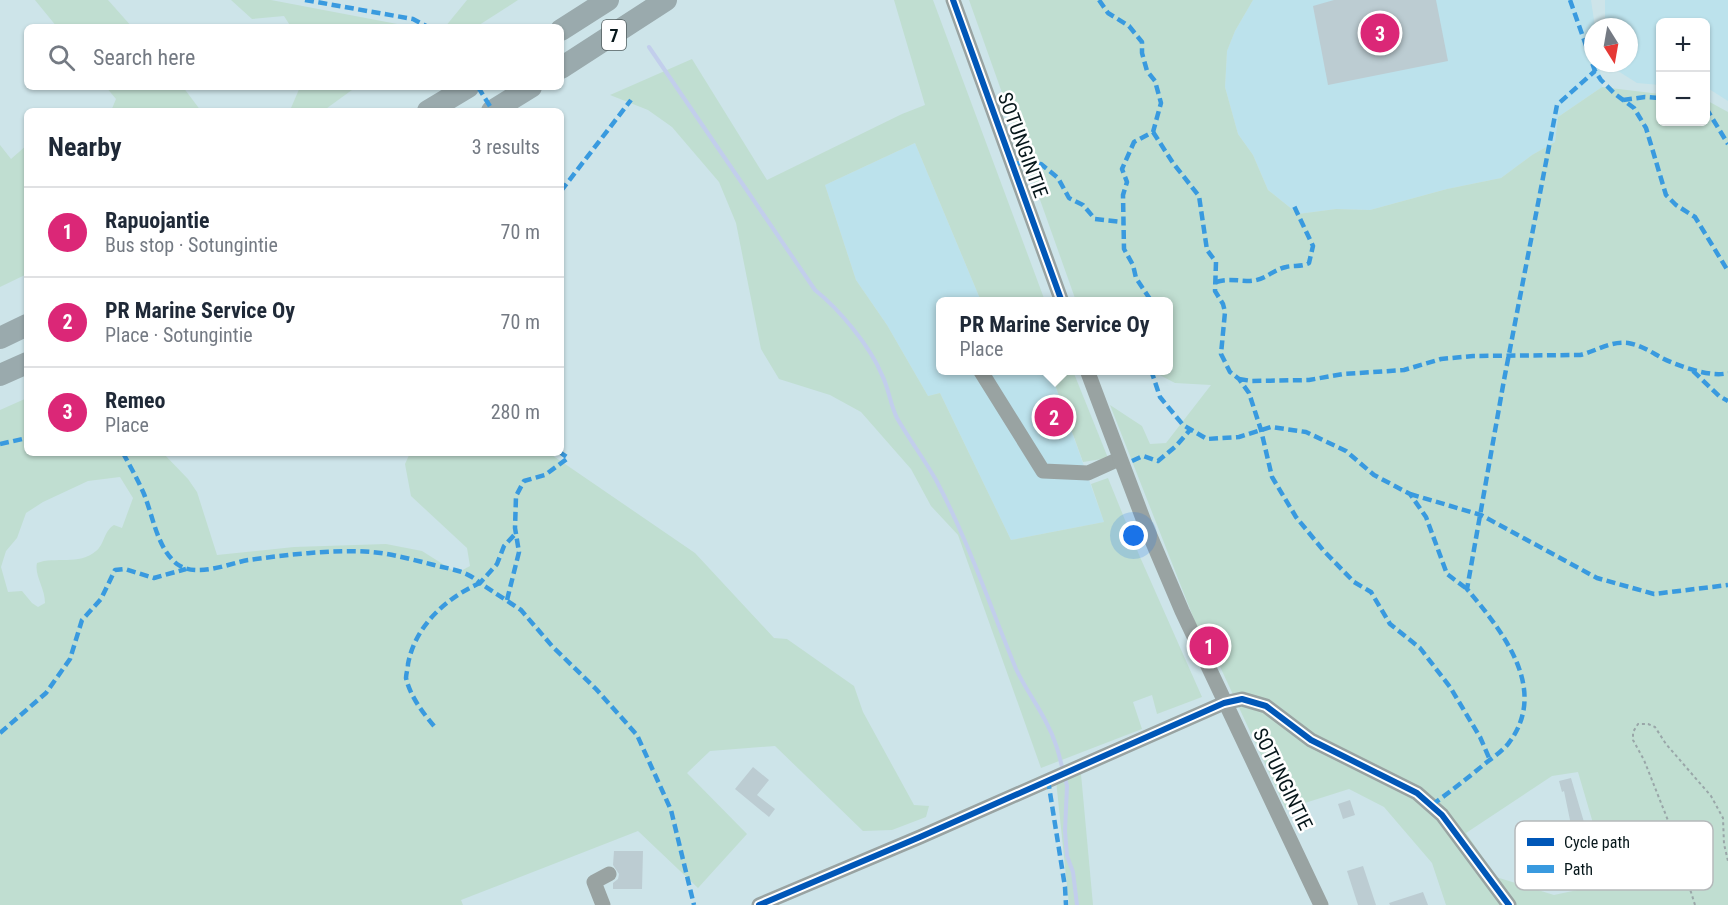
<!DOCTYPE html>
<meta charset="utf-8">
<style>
body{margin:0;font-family:"Roboto Condensed",sans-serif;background:#f6f6f7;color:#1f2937}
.controls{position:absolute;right:18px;top:18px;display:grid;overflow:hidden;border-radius:9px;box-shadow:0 2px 4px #0004}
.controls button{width:54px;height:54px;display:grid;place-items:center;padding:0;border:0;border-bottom:2px solid #e0e1e3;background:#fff;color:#1f2937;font:30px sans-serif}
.compass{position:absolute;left:1584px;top:18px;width:54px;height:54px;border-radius:50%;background:#fff;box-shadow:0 2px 4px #0004;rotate:169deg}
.you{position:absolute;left:1134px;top:536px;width:21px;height:21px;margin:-15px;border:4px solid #fff;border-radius:50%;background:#1a73e8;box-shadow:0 0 0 9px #1a73e833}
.badge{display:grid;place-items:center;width:39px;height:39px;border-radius:50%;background:#db2777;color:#fff;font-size:20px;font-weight:700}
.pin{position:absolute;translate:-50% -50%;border:3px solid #fff;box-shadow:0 2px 6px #0006}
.popup{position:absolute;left:936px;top:297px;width:237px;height:78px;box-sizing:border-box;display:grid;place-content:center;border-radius:9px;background:#fff;filter:drop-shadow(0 2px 4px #0005);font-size:20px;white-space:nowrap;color:#747a83}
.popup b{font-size:22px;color:#1f2937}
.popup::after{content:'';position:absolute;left:50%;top:100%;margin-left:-12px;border:12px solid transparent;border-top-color:#fff}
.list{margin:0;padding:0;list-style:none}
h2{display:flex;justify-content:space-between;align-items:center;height:78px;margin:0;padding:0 24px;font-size:26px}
h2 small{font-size:20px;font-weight:400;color:#747a83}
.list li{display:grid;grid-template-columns:39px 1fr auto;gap:18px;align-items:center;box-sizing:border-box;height:90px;padding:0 24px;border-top:2px solid #e0e1e3}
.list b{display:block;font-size:22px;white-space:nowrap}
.list p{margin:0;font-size:20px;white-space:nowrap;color:#747a83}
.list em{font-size:20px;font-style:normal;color:#747a83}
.icon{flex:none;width:33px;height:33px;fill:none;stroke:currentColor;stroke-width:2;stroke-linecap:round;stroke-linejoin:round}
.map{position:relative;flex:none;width:1728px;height:905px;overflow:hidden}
.search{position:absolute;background:#fff;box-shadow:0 2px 4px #0004;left:24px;top:24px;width:540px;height:66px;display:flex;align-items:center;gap:15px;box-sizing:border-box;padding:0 21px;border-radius:9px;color:#747a83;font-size:22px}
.panel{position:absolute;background:#fff;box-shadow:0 2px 4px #0004;left:24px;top:108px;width:540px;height:348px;border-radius:9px}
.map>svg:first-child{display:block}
</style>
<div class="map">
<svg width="1728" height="905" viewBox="0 0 1728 905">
<rect width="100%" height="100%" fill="#cde4e9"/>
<g fill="#bce2ec">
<polygon points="1253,0 1591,0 1595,27 1593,27 1593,63 1599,63 1602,87 1558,117 1555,142 1532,155 1501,178 1447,189 1370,210 1336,209 1298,214 1268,190 1253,155 1238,134 1225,87 1227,51 1235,31"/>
<polygon points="1605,0 1728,0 1728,101 1706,87 1706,22 1660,22 1660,85 1637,83 1607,64 1629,63 1629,27 1605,27"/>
<polygon points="915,143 981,301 940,302 940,370 1050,371 1104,522 1011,540 940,393 928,396 887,325 856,280 825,185"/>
</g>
<g fill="#c0ded1" fill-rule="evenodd">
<polygon points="35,0 108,0 132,27 57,27"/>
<polygon points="231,0 271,0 413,27 291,27 284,16 252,19"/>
<polygon points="467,0 518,0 476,27 445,27"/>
<polygon points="894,0 933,0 1045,301 981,301 915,143 825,185 856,280 887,325 928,396 940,393 1011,540 1104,522 1091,484 1108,478 1140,557 1202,697 1157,714 1152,695 1133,702 1142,729 1041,768 958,535 931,506 911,469 861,412 830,395 779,379 761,349 736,223 719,182 672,127 648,110 610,95 692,59 767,180 902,114 925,105"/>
<path d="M969,0H1253L1235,31L1227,51L1225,87L1238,134L1253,155L1268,190L1298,214L1336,209L1370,210L1447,189L1501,178L1532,155L1555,142L1558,117L1602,87L1660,94V122H1706V100L1728,112V905H1446L1432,863L1384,807L1349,789L1286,809L1210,645L1199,632L1110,405L1142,426L1150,444L1166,443L1211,385L1175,383L1152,371L1168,370V302L1076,301ZM1578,772L1595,830L1582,889L1554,895L1496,877L1466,833L1552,776Z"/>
<polygon points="106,87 183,87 201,111 111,111 116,99"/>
<polygon points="300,87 356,87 323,111 288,111 291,108"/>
<polygon points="0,145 11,159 27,145 27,274 0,287"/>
<polygon points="1050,371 1073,371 1108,458 1083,462"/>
<path d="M27,398V453H163L188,479L197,492L217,555L294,547L386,544L422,551L457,573L470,566L467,548L411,496L405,464L410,453H549L695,553L774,638L787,639L854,686L863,712L914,805L929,806L926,817L892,830L863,831L775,746L710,751L687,773L747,834L698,888L638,831L461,900L463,905H0V410ZM120,477L133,498L122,528L114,525C103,532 105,544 96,551C79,566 55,556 37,563C34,575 45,588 45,603L38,607L32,603L22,591L8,592L1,567L6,551L17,538L26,513L43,502L88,481Z"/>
<polygon points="1081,774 1093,905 1069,905 1056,780"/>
</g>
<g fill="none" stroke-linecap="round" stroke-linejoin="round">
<g stroke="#c2ceec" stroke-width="4">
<path d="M649,47L815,290C839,309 870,346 882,375C889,389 890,404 897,418C909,439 924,459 936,480C968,540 990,606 1016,669C1025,688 1037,704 1046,722C1055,738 1059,754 1063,771"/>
<polyline points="1065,778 1067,786 1065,831 1067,856 1073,872 1077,905"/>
</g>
</g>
<g fill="#bcccd2">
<polygon points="1334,0 1436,0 1448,61 1328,85 1313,6"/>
<polygon points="1054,403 1063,428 1053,431 1044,407"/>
<polygon points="753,767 769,780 757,795 775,809 769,817 735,789"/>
<polygon points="1571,778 1584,822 1571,825 1564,791 1562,792 1559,781"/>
<polygon points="1350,800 1355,815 1343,819 1338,804"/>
<polygon points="1567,834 1572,864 1552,867 1547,838"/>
<polygon points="614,851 643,851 642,889 613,889 613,883 618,879 619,874 613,865"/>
<polygon points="1363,866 1376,905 1358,905 1347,871"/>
<polygon points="1423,892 1428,905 1390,905 1389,903"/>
</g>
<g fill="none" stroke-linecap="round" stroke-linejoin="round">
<polyline stroke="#99a6a8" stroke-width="2" stroke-dasharray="3 3" stroke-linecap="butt" points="1695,905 1671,828 1644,760 1633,740 1633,732 1638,724 1648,724 1655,727 1666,744 1711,796 1723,818 1724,844 1728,861"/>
<g stroke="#99a3a2" stroke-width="15">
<polyline points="953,0 1062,302"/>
<polyline points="980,370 1043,471 1088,473 1119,459"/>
<polyline points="1087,370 1145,524 1182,611 1321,905"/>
<polyline points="603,905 594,882 609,874"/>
<polyline points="759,905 920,837 1224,703 1242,699 1266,706 1311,740 1417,793 1442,815 1509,905"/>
</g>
<g stroke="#9aaaad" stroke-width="22">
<polyline points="561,30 608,0"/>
<polyline points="561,68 666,0"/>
<polyline points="428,111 468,87"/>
<polyline points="492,111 531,87"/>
<polyline points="0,338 27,325"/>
<polyline points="0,375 27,363"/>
</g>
<g stroke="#399adf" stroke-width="4.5" stroke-dasharray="9 4.5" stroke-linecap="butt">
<polyline points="305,0 413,19 428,27"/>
<polyline points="1099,0 1108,13 1129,26 1142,42 1142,53 1147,71 1155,81 1161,103 1153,132 1134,142 1122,169 1127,182 1123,195 1124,249 1133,265 1136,278 1152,302"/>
<polyline points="1570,0 1595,71 1601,80 1615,94 1634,108 1646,128 1666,195 1676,205 1695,217 1728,271"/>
<polyline points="478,87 493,111"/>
<polyline points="1623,100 1645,97 1660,98"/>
<polyline points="1706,108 1728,144"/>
<polyline points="1153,132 1173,163 1199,196 1207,250 1216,262 1215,291 1223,304 1225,312 1221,354 1230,372 1239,379 1249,393 1261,430 1272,477 1296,517 1323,550 1354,582 1371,592 1390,624 1420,648 1450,687 1480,737 1490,760"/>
<polyline points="1012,163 1041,164 1058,178 1069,198 1083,205 1095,219 1123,222"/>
<polyline points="561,191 631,100"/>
<path d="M1216,282C1228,278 1238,281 1250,281C1266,280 1272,270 1286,267C1294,265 1302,267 1309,263L1313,246L1294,206"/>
<polyline points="1151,370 1160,397 1183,425 1207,439 1239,437 1271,427 1306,432 1346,451 1374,475 1410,494 1426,517 1447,574 1467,589"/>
<polyline points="1693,371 1719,396 1728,401"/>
<path d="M1239,379L1252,381L1309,380L1343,374L1404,370L1441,359L1473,356L1580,355C1597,351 1609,341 1628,343C1641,345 1651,352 1662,358C1678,366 1711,378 1728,373"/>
<polyline points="0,444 27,438"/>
<path d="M123,453C130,466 138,480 144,494C153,516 157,548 177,564C196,578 228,564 248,560C286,555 334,549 372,552C393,554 414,560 434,565C453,570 465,570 480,583L497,564L504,546L517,532"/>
<polyline points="1132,461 1143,456 1158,461 1176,446 1190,430"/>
<polyline points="1410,494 1481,515 1597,578 1654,594 1728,585"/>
<polyline points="507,600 519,552 515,528 516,496 524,481 545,475 568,458 561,453"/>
<path d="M434,726C423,713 410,696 406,678C406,674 408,668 408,664C415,626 446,598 480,583L521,610L552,646L596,689L637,735L671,810L694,905"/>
<polyline points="0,733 46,693 70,659 82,620 101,599 115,570 125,569 154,578 186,569"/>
<polyline points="1048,780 1065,887 1066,905"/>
<path d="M1432,805C1451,791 1469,777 1487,762C1494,757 1502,751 1508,744C1550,690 1503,632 1467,589L1504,380L1557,105L1595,71"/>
</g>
<defs>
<g id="cycleway">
<polyline points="953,0 1062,302"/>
<polyline points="759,905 920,837 1224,703 1242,699 1266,706 1311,740 1417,793 1442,815 1509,905"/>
</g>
</defs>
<use href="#cycleway" stroke="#fff" stroke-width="10"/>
<use href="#cycleway" stroke="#0057b8" stroke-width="6"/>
</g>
<g text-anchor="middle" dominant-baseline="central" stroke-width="5" stroke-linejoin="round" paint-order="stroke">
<rect fill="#fff" stroke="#515d5f" stroke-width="1.5" x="602" y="20" width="24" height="30" rx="4.5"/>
<g font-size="18" font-weight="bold" fill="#07171b">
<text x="614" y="35">7</text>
</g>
<g font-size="20" fill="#07171b" stroke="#fff">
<text transform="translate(1023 145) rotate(70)">SOTUNGINTIE</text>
<text transform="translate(1283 779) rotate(64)">SOTUNGINTIE</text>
</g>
</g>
<rect x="1515" y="821" width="198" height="69" rx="9" fill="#fff" stroke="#b5b9bb" stroke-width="1.5"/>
<rect x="1527" y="838" width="27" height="8" fill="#0057b8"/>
<rect x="1527" y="865" width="27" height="8" fill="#399adf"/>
<g font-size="16" fill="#07171b">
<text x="1564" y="848">Cycle path</text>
<text x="1564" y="875">Path</text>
</g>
</svg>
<div class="controls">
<button>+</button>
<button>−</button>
</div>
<svg class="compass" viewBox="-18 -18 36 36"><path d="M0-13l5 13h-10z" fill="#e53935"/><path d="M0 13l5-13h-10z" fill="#747a83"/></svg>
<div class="you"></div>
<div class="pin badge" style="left:1209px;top:646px">1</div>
<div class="pin badge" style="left:1054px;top:417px">2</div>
<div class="popup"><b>PR Marine Service Oy</b>Place</div>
<div class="pin badge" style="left:1380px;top:33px">3</div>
<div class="search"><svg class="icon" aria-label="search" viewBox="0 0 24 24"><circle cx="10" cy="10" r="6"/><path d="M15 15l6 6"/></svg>Search here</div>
<section class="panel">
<h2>Nearby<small>3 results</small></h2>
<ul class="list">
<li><span class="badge">1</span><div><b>Rapuojantie</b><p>Bus stop · Sotungintie</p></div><em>70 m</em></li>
<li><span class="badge">2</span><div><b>PR Marine Service Oy</b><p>Place · Sotungintie</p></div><em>70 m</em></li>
<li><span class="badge">3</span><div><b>Remeo</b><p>Place</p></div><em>280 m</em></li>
</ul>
</section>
</div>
